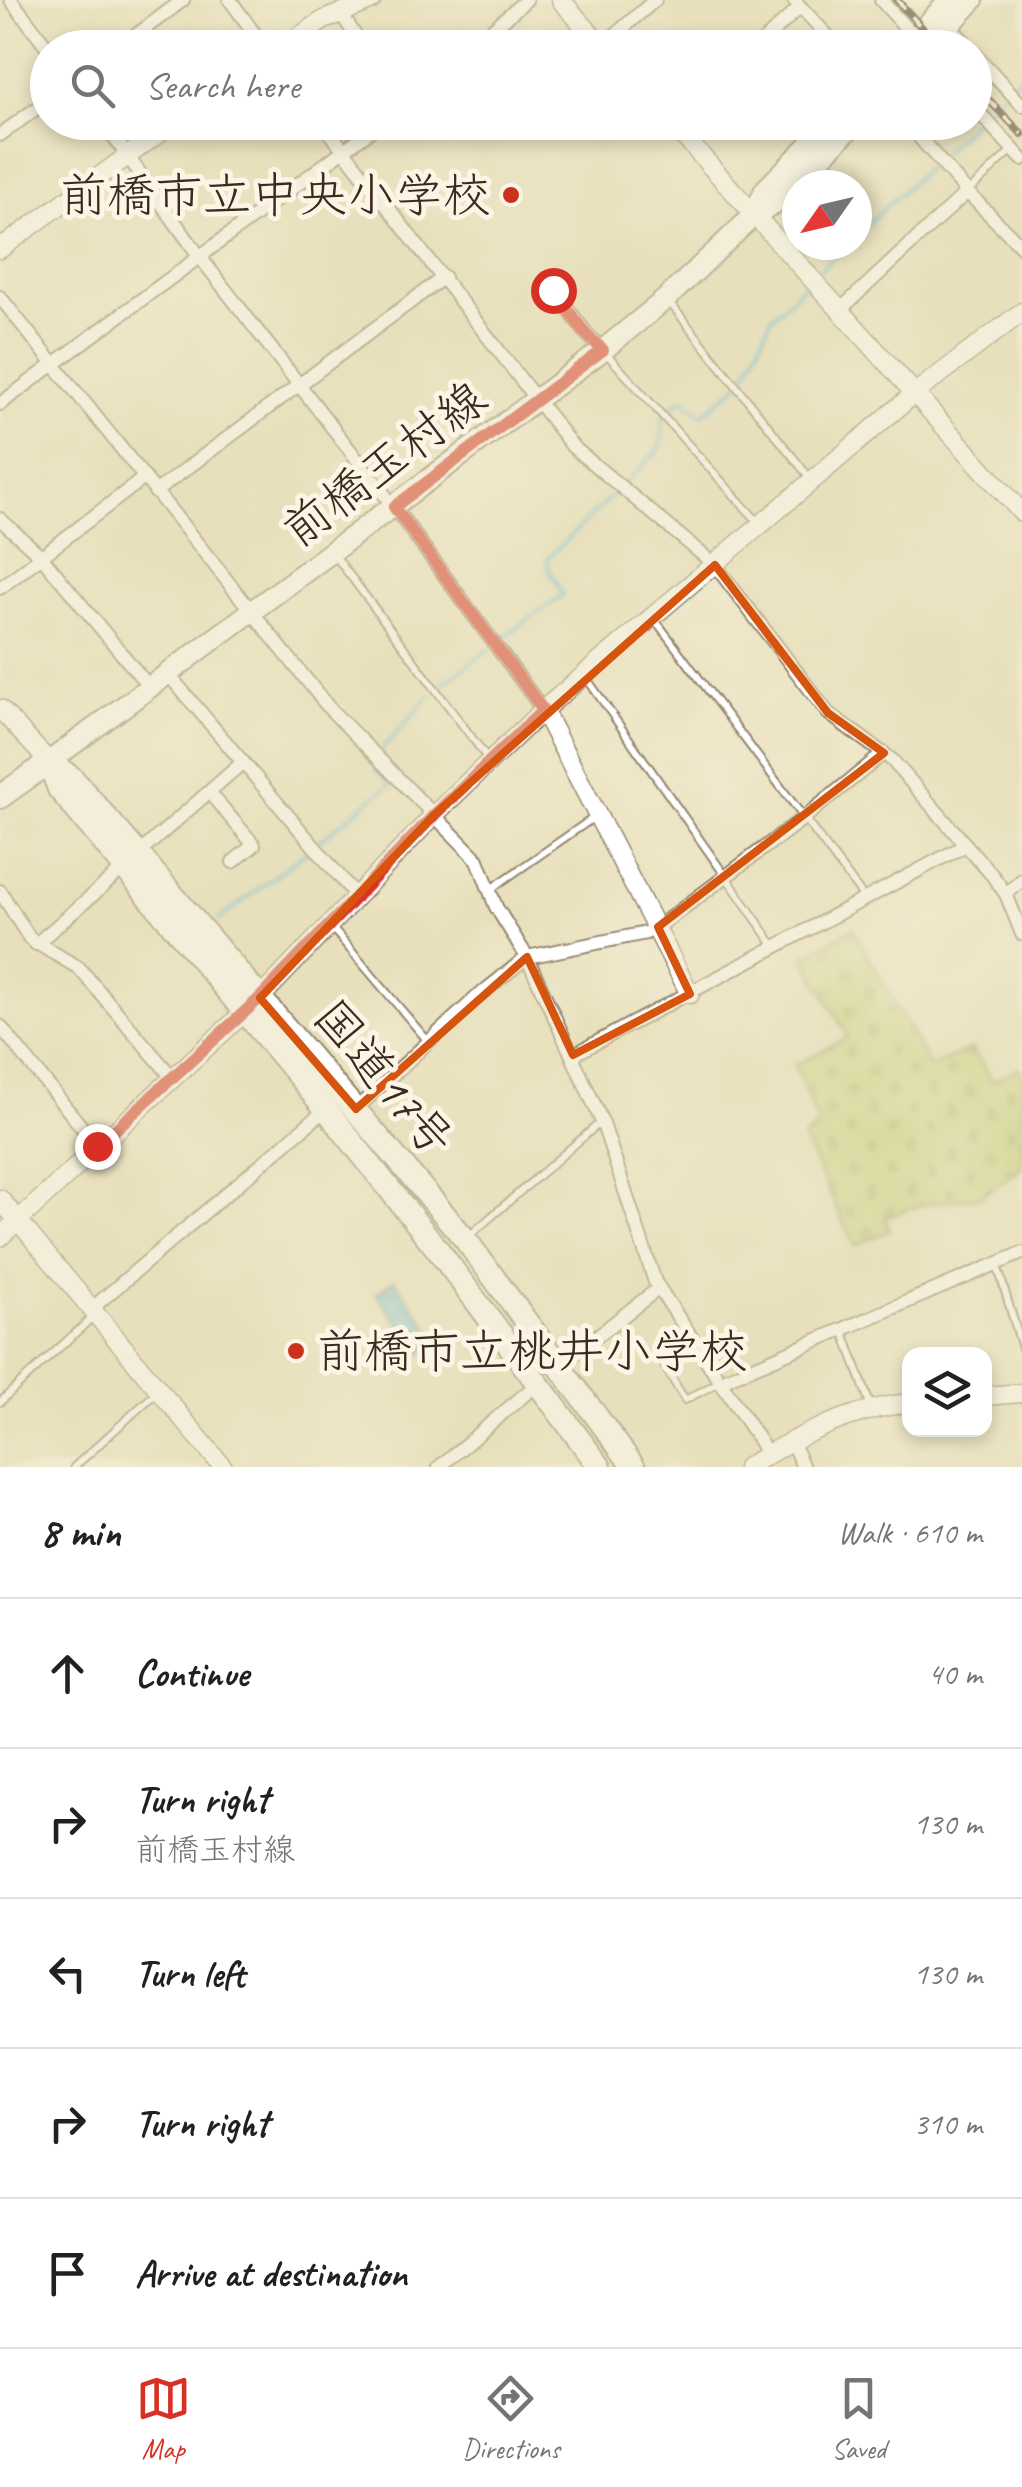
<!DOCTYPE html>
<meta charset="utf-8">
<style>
body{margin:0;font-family:Caveat,"Klee One",sans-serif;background:#f2f2f2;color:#202124}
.controls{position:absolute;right:30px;bottom:30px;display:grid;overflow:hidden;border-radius:20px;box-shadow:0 5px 15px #0003}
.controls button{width:90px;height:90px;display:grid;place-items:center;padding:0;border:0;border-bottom:2px solid #e0e0e0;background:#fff;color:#202124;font:50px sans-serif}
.compass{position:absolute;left:782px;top:170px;width:90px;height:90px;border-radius:50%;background:#fff;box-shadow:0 5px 15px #0003;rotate:236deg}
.stop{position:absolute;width:30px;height:30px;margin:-22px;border:8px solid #d93025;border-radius:50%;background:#fff}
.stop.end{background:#d93025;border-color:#fff;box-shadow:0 2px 10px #0008}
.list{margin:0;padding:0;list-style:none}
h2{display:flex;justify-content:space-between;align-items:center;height:130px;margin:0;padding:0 40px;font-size:42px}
h2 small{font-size:32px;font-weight:400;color:#757577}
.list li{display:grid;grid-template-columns:65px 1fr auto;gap:30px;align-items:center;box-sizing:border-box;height:150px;padding:0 40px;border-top:2px solid #e0e0e0}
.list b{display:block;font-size:38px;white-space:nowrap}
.list p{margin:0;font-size:32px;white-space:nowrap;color:#757577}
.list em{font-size:32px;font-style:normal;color:#757577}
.icon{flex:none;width:55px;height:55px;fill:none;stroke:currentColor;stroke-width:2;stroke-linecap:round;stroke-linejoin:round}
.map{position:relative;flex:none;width:1022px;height:1467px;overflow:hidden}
.search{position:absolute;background:#fff;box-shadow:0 5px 15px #0003;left:30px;right:30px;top:30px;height:110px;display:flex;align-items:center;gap:25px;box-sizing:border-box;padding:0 35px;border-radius:55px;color:#757577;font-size:38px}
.sheet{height:880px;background:#fff}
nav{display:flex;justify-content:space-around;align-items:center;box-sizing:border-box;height:140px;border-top:2px solid #e0e0e0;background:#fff;font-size:28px;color:#757577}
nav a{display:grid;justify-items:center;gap:5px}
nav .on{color:#d93025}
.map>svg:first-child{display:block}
</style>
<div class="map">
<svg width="1022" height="1467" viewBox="0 0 1022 1467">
<defs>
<pattern id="cemetery-stones" width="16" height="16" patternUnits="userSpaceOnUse" patternTransform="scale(2.5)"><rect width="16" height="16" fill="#bfcf71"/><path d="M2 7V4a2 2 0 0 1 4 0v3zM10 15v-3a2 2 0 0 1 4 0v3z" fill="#a5b261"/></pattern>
<pattern id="water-waves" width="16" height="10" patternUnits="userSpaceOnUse" patternTransform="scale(2.5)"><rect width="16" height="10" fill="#5cbadb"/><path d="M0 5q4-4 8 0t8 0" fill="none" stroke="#4d97b1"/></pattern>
</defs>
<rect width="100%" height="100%" fill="#fcf5e5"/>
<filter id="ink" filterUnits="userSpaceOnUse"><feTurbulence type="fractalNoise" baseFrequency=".01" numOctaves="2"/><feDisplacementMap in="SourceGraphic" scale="20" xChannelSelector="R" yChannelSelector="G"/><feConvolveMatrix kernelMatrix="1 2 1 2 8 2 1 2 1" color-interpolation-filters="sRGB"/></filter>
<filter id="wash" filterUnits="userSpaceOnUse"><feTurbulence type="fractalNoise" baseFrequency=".0048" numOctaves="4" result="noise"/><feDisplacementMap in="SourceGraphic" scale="40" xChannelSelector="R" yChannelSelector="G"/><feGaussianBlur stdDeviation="2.25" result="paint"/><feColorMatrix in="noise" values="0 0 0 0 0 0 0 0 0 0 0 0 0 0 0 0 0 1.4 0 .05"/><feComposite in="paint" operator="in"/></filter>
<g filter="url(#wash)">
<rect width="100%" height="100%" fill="#e8e0bc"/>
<polygon fill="url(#cemetery-stones)" stroke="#7d7c48" stroke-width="2.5" points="853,928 930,1067 972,1049 993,1081 1019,1068 1022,1072 1022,1167 980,1197 920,1205 885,1218 890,1230 855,1246 803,1138 819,1125 795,1065 848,1037 804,957"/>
<polygon fill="url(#water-waves)" stroke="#4c727c" stroke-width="2.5" points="394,1280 439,1341 421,1354 376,1293"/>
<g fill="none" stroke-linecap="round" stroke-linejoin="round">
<g stroke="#5cbadb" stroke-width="4">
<polyline points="1011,85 1022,74"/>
<polyline points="974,121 1004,92"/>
<polyline points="941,154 973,122"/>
<polyline points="857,234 934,161"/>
<polyline points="817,273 846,245"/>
<polyline points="501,639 563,595 547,565 548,558 657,452 661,444 664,412 683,399 702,415 743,381 772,317 806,283"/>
<polyline points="441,685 489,649"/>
<polyline points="380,752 431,694"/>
<polyline points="316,843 391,784 376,771 377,767"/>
<polyline points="219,920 308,850"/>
</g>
</g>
</g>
<g filter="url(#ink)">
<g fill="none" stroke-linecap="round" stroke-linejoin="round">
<defs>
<g id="lane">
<polyline points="968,192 1013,149"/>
<polyline points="670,303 809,477"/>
<polyline points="604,351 760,524"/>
<polyline points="333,553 488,759"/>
<polyline points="653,617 865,899"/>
<polyline points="585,676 776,948"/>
<polyline points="491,889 596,816"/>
<polyline points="332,928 427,1040"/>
<polyline points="470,1235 595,1127 601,1124"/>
<polyline points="997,1265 1022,1348"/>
<polyline points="843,1330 871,1407"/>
<polyline points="688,1334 657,1354 685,1400 719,1382"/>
<polyline points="0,1402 95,1315"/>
<polyline points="74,1467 158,1391"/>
</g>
<g id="street">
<polyline points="11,0 48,48"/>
<polyline points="230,0 265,48"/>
<polyline points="794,0 839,48"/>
<polyline points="881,0 914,37"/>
<polyline points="341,13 363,48"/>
<polyline points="949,25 970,48"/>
<polyline points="602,46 655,0"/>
<polyline points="119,48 183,0"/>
<polyline points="471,48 526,0"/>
<polyline points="756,48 800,7"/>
<polyline points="974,53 1022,105"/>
<polyline points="974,107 1022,159"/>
<polyline points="103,122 200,257 394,507 543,710"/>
<polyline points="322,122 573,447 715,565 828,713 892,760 992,875 1006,894 1022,934"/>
<polyline points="906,122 967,192 1022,247"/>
<polyline points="0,135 48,100"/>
<polyline points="553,289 586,333 603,350"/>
<polyline points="0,297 329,708 478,860 496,907 527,957 603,1124 655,1282 768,1454"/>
<polyline points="840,310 967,192"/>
<polyline points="0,404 382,122"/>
<polyline points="155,492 444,277"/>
<polyline points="0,519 42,557 150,688"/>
<polyline points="0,588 144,478"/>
<polyline points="168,674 357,897"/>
<polyline points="209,792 254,845 233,862"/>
<polyline points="138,854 243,762"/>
<polyline points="0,891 30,939 79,968 172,1077"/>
<polyline points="1006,894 1022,880"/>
<polyline points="36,944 124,868"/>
<polyline points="0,1026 97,1146"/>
<polyline points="573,1055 966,845"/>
<polyline points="356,1109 476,998 527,957 646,933 658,927 804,818 884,753"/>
<polyline points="95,1314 97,1304 326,1109"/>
<polyline points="561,1364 659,1288"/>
<polyline points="721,1381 1022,1253"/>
<polyline points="792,1443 803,1467"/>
<polyline points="439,1467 536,1385"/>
</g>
<g id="secondary">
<polyline points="561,0 603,48"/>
<polyline points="281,48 324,20 372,0"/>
<polyline points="671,122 1022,513"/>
<polyline points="0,249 174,122"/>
<polyline points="0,709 49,762"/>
<polyline points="543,710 690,994"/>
<polyline points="0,1199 223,1467"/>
<polyline points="0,1237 260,998 434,815 543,710 915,393 1022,312"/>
<polyline points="984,1396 1022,1393"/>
<path d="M747,1467C794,1437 854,1408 910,1403"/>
</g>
<g id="primary">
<polyline points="905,48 950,0"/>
<polyline points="928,48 973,0"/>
<polyline points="754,215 765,190 832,122"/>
<polyline points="49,762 603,350 667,298 754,215 776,203 856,122"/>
</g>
<g id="highway">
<polyline points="49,762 72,778 138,854 465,1239 634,1467"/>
<polyline points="49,762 59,789 326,1109 438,1250 600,1467"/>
<polyline points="0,797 49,762"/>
</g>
</defs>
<use href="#lane" stroke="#92856d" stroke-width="10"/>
<use href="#street" stroke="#92856d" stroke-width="16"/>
<use href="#secondary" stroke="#92856d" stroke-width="21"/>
<use href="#primary" stroke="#92856d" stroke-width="24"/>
<use href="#highway" stroke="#92856d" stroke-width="26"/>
<use href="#lane" stroke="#fff" stroke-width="6"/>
<use href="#street" stroke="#fff" stroke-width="12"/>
<use href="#secondary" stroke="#fff" stroke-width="18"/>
<use href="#primary" stroke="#fff" stroke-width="20"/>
<use href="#highway" stroke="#fff" stroke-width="22"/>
<defs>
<g id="rail">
<polyline points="897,0 940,48"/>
<polyline points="974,85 1022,134"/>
</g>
</defs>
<use href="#rail" stroke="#3b2a1e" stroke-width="8"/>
<use href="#rail" stroke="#fcf5e5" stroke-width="4" stroke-dasharray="11" stroke-linecap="butt"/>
</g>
</g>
<g fill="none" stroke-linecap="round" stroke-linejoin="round" filter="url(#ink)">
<polyline stroke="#d93025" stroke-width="12" points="97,1146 260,998 434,815 543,710 394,507 603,350 586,334 553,290"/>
</g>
<path d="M0 0H1022V1467H0ZM715,565L828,713L884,753L658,927L690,994L573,1055L527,957L356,1109L260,998L434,815Z" fill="#e8e0bc" fill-opacity=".55" fill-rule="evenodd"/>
<path fill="none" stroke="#d7540e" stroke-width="8" stroke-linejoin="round" d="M715,565L828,713L884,753L658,927L690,994L573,1055L527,957L356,1109L260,998L434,815Z"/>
<g fill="#c8321e" stroke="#fcf5e5" stroke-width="4">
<circle cx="511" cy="195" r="10"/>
<circle cx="296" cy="1351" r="10"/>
</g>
<g text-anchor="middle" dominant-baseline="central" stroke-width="10" stroke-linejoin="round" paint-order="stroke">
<g font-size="48" fill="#3b2a1e" stroke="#fcf5e5" text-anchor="end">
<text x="491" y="195">前橋市立中央小学校</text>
<text x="316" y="1351" text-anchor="start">前橋市立桃井小学校</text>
</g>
<g font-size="48" fill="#3b2a1e" stroke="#fcf5e5">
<text transform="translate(384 464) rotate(-37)">前橋玉村線</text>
<text transform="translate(384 1078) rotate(50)">国道17号</text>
</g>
</g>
</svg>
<div class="controls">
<button><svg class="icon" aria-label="layers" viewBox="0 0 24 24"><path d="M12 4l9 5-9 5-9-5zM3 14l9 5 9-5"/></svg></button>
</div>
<svg class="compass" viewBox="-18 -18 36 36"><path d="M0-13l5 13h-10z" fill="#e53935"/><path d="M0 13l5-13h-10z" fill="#757577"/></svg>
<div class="stop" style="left:553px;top:290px"></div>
<div class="stop end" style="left:97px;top:1146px"></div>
<div class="search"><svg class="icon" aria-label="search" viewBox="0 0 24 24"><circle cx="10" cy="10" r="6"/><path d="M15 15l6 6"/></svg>Search here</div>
</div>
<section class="sheet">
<h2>8 min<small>Walk · 610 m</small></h2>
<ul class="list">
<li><svg class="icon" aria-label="ahead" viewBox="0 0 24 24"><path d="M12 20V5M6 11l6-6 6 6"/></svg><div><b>Continue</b></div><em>40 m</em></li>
<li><svg class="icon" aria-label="right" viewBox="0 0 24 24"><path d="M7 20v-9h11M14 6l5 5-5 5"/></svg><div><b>Turn right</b><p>前橋玉村線</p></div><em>130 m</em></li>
<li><svg class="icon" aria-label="left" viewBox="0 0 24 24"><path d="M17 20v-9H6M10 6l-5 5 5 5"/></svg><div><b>Turn left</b></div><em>130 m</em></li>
<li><svg class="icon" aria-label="right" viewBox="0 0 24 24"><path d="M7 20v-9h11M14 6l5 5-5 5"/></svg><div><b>Turn right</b></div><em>310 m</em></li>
<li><svg class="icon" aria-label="arrive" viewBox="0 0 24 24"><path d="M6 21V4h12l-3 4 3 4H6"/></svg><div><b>Arrive at destination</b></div></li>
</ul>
</section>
<nav>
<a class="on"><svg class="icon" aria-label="map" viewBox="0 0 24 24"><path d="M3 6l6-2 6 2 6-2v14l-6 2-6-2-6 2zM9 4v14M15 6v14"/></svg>Map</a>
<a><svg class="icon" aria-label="directions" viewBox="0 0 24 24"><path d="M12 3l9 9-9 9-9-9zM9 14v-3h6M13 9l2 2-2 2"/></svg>Directions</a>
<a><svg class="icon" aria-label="saved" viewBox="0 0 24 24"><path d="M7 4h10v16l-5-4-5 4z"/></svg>Saved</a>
</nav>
